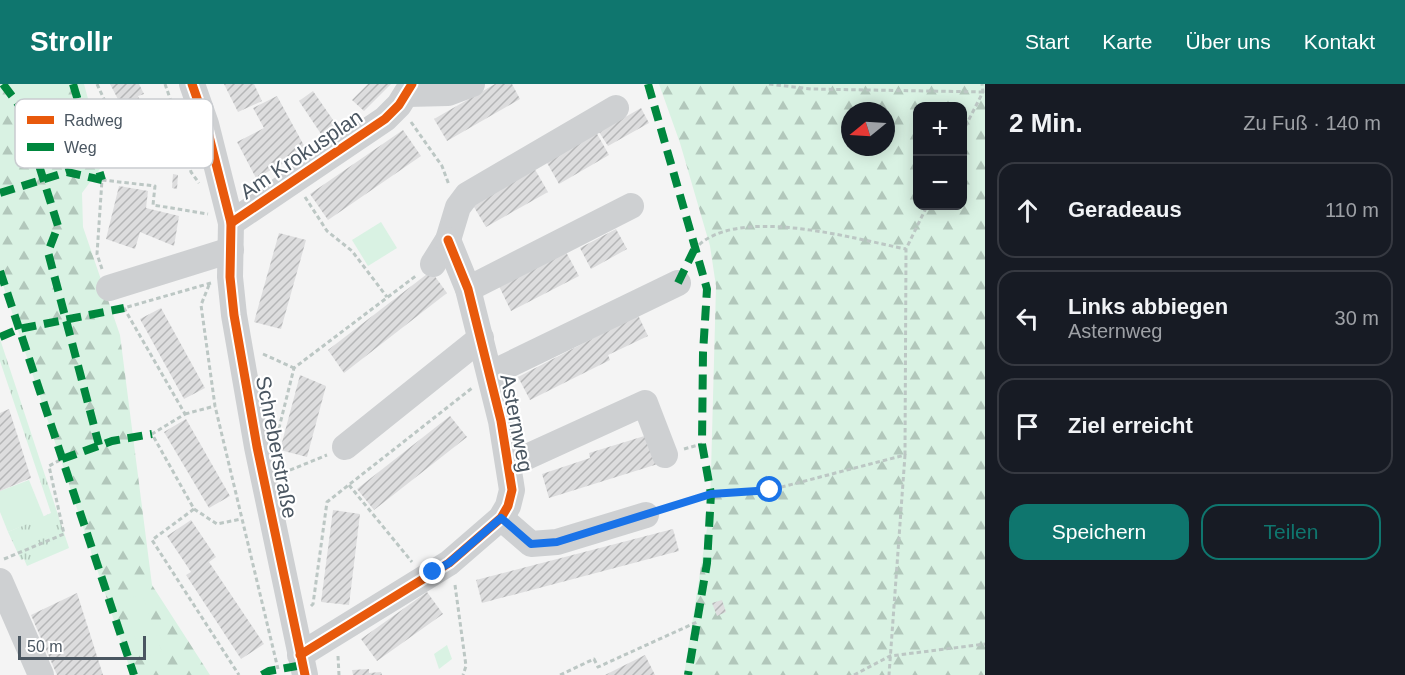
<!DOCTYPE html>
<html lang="de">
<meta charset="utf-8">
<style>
body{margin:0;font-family:Helvetica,sans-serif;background:#20242c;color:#f1f3f6}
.controls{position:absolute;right:18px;top:18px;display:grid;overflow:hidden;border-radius:12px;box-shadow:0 3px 15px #0003}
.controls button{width:54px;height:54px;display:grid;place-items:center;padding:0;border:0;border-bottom:2px solid #363941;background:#171b24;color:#f1f3f6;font:30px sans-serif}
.compass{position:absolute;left:841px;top:18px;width:54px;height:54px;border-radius:50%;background:#171b24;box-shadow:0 3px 15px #0003;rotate:252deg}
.scale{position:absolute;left:18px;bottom:15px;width:128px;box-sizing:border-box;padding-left:6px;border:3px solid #4a5661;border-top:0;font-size:16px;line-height:21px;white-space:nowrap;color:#4a5661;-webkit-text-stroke:4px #fff;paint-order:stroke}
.stop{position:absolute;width:18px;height:18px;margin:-14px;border:4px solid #1a73e8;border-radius:50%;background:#fff}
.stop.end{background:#1a73e8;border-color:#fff;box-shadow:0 2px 6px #0008}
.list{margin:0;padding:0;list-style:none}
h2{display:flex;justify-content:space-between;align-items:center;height:78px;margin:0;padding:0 24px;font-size:26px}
h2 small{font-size:20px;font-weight:400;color:#9ea1a6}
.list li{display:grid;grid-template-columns:39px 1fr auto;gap:18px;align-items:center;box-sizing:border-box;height:96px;margin:0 12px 12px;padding:0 12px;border:2px solid #363941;border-radius:18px}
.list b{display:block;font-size:22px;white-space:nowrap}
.list p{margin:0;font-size:20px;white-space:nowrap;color:#9ea1a6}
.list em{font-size:20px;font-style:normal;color:#9ea1a6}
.actions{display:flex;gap:12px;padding:18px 24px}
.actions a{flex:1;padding:14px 0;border:2px solid #0f766e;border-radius:18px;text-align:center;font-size:21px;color:#0f766e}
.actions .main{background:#0f766e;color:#fff}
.icon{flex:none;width:33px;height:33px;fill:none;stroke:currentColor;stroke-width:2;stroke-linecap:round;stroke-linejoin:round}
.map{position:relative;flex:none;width:985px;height:591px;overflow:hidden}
header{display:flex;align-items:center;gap:36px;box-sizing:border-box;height:84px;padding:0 30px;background:#0f766e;color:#fff}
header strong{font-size:28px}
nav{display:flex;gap:33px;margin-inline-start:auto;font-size:21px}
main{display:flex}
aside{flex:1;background:#171b24}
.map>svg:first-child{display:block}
</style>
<header>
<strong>Strollr</strong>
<nav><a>Start</a><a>Karte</a><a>Über uns</a><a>Kontakt</a></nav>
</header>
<main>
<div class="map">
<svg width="985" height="591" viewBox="0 0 985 591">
<defs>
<pattern id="grass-tufts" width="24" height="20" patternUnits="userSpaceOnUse" patternTransform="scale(1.5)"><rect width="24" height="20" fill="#d9f2e3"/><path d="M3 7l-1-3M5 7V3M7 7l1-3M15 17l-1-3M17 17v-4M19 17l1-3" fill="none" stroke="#b2c7bb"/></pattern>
<pattern id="forest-firs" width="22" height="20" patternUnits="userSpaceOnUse" patternTransform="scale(1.5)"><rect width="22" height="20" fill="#d9f2e3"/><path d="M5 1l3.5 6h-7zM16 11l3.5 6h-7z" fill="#b2c7bb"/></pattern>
<pattern id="building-hatch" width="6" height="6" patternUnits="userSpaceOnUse" patternTransform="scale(1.5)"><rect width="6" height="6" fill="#ddddde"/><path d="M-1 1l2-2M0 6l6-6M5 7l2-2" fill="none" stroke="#b5b6b7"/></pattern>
</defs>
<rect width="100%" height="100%" fill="#f4f4f4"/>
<polygon fill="url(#grass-tufts)" points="0,255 69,464 27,482 24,475 21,476 8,448 51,429 0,277"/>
<g fill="url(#forest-firs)" fill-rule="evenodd">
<polygon points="0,0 84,0 105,78 82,109 83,143 120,251 152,501 210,591 132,591 0,192"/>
<path d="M659,0H985V591H684L710,425L716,202L710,162L680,59ZM918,22H962V122H918ZM850,27H886V63H850Z"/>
</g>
<g fill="#d9f2e3">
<polygon points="21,0 55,0 59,13 29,24"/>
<polygon points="381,138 397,164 368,182 352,156"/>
<polygon points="29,396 44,433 8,448 0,428 0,407"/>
<polygon points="142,510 162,567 142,574 122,517"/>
<polygon points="447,561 452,575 439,585 434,570"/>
</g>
<g fill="url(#building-hatch)">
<polygon points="110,0 139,0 144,10 138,12 155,48 132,59 114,24 121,21"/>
<polygon points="224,0 254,0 262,17 238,28"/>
<polygon points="368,0 391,0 364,27 352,16"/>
<polygon points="495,0 512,0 520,15 447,57 434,35"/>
<polygon points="313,7 340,46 325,56 299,17"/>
<polygon points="277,12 307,67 256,94 237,58 264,44 253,24"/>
<polygon points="641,24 649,39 608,62 599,48"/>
<polygon points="403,46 421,72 328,136 310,110"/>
<polygon points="596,48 609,71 559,100 546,77"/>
<polygon points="533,82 548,108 486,143 471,118"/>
<polygon points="173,90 178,91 177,105 172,104"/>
<polygon points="119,102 148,107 146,124 179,132 174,162 140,148 135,165 106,155"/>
<polygon points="616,145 627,165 591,185 580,164"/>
<polygon points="279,149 306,156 281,245 254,238"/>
<polygon points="566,168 579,192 511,227 499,202"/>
<polygon points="431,187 447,209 344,289 328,266"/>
<polygon points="161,224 205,304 184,315 140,235"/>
<polygon points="638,231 648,252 608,271 610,276 530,316 518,293"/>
<polygon points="300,291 326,302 307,373 280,366"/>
<polygon points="9,325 31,394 0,407 0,329"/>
<polygon points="450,332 467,353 374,426 357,405"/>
<polygon points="186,335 230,412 209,424 164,348"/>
<polygon points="651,350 661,379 549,414 542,390 590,374 589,369"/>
<polygon points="333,426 360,430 349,521 321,518"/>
<polygon points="191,436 216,473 209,478 264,560 241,575 186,491 191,488 167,452"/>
<polygon points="673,445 679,467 482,519 476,496"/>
<polygon points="427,508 443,530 377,577 361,555"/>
<polygon points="77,509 103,591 57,591 31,531"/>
<polygon points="722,516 726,528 717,532 712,519"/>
<polygon points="645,571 655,591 605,591"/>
<polygon points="369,585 369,589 381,588 382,591 353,591 352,586"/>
</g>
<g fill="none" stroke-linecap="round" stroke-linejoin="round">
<g stroke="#bcc7c4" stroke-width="3" stroke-dasharray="4.5 3" stroke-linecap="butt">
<polyline points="97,0 130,71 181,46"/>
<polyline points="165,0 181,46 191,88 199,99"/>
<polyline points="769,0 811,5 985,8"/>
<polyline points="411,38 442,82 449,101"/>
<polyline points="962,49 983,8 982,0"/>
<polyline points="305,113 327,147 352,167 387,213"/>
<path d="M694,166C733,119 854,155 906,165"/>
<polyline points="102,185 97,170 102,96 155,102 153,121 208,130"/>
<polyline points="211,199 124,224 185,330 152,350 194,425 152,456 239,591"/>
<polyline points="209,201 201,221 215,322 278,585"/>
<polyline points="263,270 294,284"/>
<polyline points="185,330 215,322"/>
<polyline points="277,352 294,284 417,191"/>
<polyline points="684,365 702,360"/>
<polyline points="905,371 906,165 927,122"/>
<polyline points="283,389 327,371"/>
<polyline points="349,401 412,478"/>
<polyline points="194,425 217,440 241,435"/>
<polyline points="664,425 711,410 770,406 905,371 889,591"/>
<polyline points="4,475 64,450 49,382 62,375"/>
<polyline points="455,501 466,582 463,591"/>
<polyline points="311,522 313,520 327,418 472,304"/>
<polyline points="338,572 339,591"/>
<polyline points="560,591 594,575 598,583 697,538"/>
<polyline points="854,591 890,572 985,560"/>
</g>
<g stroke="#ced0d2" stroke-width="26">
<polyline points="192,0 206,40 231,139 230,193 234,231 257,363 305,591"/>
<polyline points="407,10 448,9 472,0"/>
<polyline points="231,139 385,35 399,21 412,0"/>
<polyline points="433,180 448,156 458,123 467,111 616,24"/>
<polyline points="109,204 231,166"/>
<polyline points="468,205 631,122"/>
<polyline points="490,290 678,199"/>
<polyline points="345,363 481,254"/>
<polyline points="509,381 645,319 665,371"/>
<polyline points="501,434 531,460 557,458 646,431"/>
<polyline points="0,497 41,591"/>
<polyline points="300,571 449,479 501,434 508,422 512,406 501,337 468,205 448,156"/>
</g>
<g stroke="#00873e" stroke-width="8" stroke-dasharray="15 8" stroke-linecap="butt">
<polyline points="3,0 21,24 58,142 48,168 99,361"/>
<polyline points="73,0 102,96"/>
<polyline points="648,0 707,205 703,269 702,360 711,410 707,479 688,591"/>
<polyline points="0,109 67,88 102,96"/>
<polyline points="0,187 134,591"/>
<polyline points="678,199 694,166"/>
<polyline points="0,253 19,245 124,224"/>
<polyline points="62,375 112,357 152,350"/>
<polyline points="262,591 269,587 303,581"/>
</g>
<defs>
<g id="cycleway">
<polyline points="192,0 206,40 231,139 230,193 234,231 257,363 305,591"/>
<polyline points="231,139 385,35 399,21 412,0"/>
<polyline points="300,571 449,479 501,434 508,422 512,406 501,337 468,205 448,156"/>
</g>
</defs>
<use href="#cycleway" stroke="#fff" stroke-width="13"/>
<use href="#cycleway" stroke="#e8590c" stroke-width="9"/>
</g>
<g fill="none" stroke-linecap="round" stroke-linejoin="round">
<polyline stroke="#1a73e8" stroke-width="8" points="433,488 449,479 501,434 531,460 557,458 711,410 770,406"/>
</g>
<g text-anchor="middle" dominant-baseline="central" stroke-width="4.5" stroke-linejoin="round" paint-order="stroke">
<g font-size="21" fill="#4a5661" stroke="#fff">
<text transform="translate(301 70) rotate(-34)">Am Krokusplan</text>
<text transform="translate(517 339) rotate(79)">Asternweg</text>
<text transform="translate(277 363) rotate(79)">Schreberstraße</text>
</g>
</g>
<rect x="15" y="15" width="198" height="69" rx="9" fill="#fff" stroke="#c9ccd0" stroke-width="1.5"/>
<rect x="27" y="32" width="27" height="8" fill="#e8590c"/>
<rect x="27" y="59" width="27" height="8" fill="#00873e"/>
<g font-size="16" fill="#4a5661">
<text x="64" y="42">Radweg</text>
<text x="64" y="69">Weg</text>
</g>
</svg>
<div class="controls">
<button>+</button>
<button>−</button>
</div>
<svg class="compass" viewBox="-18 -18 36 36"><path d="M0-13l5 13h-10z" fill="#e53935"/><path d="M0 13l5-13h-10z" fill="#9ea1a6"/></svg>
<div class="scale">50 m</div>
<div class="stop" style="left:770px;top:406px"></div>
<div class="stop end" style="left:433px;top:488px"></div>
</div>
<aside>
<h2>2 Min.<small>Zu Fuß · 140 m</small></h2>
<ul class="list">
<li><svg class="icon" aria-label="ahead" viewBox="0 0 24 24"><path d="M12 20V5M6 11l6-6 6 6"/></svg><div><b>Geradeaus</b></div><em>110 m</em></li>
<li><svg class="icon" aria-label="left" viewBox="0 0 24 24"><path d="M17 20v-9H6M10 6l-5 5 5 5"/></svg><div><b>Links abbiegen</b><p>Asternweg</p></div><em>30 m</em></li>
<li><svg class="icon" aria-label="arrive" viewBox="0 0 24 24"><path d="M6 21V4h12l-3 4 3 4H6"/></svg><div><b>Ziel erreicht</b></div></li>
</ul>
<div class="actions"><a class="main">Speichern</a><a>Teilen</a></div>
</aside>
</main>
